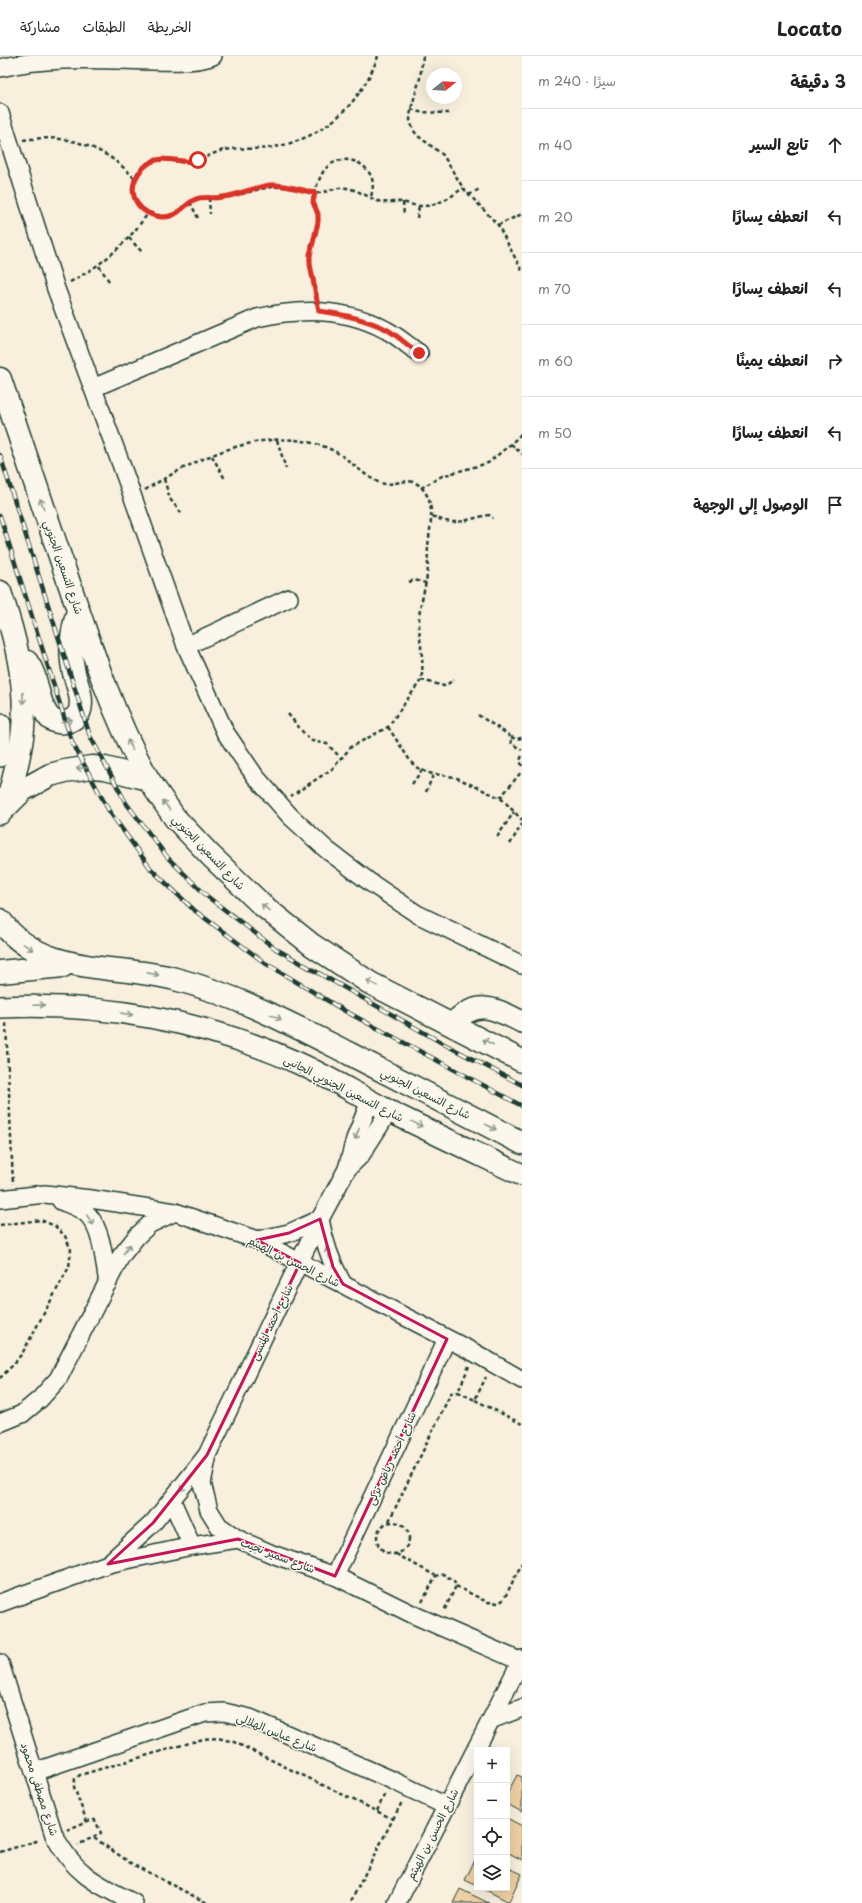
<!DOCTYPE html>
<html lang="ar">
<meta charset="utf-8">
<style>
body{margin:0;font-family:"Playpen Sans","Playpen Sans Arabic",sans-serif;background:#f2f2f2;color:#222;direction:rtl}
.controls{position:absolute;right:12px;bottom:12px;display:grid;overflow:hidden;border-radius:0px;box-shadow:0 4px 16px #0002}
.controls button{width:36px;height:36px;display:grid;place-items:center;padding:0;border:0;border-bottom:1px solid #e0e0e0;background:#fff;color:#222;font:20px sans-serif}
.compass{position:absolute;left:426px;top:12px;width:36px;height:36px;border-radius:50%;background:#fff;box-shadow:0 4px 16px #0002;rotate:72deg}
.stop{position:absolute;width:12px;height:12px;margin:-9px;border:3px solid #d93025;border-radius:50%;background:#fff}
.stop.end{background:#d93025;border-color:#fff;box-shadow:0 1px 4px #0008}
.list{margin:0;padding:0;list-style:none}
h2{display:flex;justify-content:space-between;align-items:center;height:52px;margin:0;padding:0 16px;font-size:17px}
h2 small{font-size:13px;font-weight:400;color:#767676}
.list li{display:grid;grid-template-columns:26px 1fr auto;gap:12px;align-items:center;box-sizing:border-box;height:72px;padding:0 16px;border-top:1px solid #e0e0e0}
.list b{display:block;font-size:15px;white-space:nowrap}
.list em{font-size:13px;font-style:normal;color:#767676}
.icon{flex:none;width:22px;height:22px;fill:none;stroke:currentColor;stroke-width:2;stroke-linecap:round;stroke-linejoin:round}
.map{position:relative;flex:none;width:522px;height:1847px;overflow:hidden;direction:ltr}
header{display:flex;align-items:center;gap:24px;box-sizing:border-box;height:56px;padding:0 20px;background:#fff;border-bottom:1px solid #e0e0e0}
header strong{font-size:19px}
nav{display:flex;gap:22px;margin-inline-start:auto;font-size:14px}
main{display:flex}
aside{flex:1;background:#fff}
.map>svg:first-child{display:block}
</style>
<header>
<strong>Locato</strong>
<nav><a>الخريطة</a><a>الطبقات</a><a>مشاركة</a></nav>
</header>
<main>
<aside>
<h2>3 دقيقة<small>سيرًا · 240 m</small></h2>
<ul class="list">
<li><svg class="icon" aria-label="ahead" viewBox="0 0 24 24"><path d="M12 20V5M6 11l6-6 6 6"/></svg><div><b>تابع السير</b></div><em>40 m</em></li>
<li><svg class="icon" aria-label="left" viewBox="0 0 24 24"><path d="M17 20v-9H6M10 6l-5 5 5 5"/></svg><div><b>انعطف يسارًا</b></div><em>20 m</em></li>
<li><svg class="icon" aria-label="left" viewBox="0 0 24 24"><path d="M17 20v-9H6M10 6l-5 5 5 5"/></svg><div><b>انعطف يسارًا</b></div><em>70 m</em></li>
<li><svg class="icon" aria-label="right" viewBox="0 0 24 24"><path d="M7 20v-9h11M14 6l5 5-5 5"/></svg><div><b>انعطف يمينًا</b></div><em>60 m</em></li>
<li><svg class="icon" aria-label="left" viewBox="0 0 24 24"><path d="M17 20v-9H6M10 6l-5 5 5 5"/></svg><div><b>انعطف يسارًا</b></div><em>50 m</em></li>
<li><svg class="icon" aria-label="arrive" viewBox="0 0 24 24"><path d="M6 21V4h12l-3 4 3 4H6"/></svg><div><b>الوصول إلى الوجهة</b></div></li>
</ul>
</aside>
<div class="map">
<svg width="522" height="1847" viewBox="0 0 522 1847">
<rect width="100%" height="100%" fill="#f9efdd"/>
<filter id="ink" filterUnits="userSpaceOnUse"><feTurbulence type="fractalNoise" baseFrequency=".025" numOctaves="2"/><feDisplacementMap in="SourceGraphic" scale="8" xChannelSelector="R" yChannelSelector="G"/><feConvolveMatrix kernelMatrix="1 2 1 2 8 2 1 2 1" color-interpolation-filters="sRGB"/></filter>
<g filter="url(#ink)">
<g fill="#efd0a2" stroke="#1f3d34">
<polygon points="517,1719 522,1721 522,1756 507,1748 507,1738"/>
<polygon points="507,1762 522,1770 522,1804 507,1796"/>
<polygon points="477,1800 477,1830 465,1824"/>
<polygon points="507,1811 522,1818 509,1846 482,1832 507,1832"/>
<polygon points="460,1833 489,1847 453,1847"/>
</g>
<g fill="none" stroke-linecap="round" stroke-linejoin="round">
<defs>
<g id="minor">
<path d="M0,12C50,0 101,4 152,5C172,5 194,7 213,0"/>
<polyline points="0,57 56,233 121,408 186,590 225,676 255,720 290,760 327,794 371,827 417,858 522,909"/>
<path d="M93,332L257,262C300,252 346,252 386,274C398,280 408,290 419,297"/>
<polyline points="186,590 289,542"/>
<polyline points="347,1113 355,1083 370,1045"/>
<polyline points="0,1143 45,1138 91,1143 175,1156 257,1184 475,1297 522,1324"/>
<path d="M61,1145C70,1149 82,1152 89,1160C103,1177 104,1206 108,1227"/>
<path d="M257,1184L289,1177L320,1163C324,1186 331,1207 343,1228"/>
<polyline points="0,1367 22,1358 40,1343 58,1323 121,1200 137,1180 150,1168 175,1156"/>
<polyline points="207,1403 202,1427 209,1454 219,1470 238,1483"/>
<polyline points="172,1445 192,1490"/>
<polyline points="108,1508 153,1467 207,1399 320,1163 347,1113 361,1099 389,1055"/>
<polyline points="335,1520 447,1283"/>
<polyline points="0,1547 108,1508 192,1490 238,1483 272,1498 335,1520 414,1559 522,1606"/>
<path d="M0,1607L54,1779C74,1818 97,1828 134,1847"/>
<polyline points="493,1663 522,1652"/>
<polyline points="34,1716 205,1657 224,1656 250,1662 392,1724 446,1750"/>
<polyline points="397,1847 522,1603"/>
</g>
<g id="tertiary">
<polyline points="0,668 0,700"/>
<path d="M0,951C101,946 205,965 298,1007C329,1021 358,1039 389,1055C433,1077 478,1098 522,1119"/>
<path d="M452,968C478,942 494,952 522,966"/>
</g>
<g id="primary">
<polyline points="0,757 23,734 50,719 65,715 92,711 105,712 148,723 175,762 210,799 262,849 312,889 370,927 522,1005"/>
<path d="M0,864C41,921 115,907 175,923C237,939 293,969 350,998C407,1028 465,1057 522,1087"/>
<polyline points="0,916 63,910"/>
</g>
<g id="trunk">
<path d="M0,323C23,390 45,457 68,524C91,592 113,660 148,723"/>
<path d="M0,536C15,580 27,626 23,673C21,698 13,724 7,748"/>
<path d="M27,606C39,622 36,644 48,660C56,671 76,667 80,654C84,640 75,626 73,612C69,592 72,574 78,555"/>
</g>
</defs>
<use href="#minor" stroke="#1f3d34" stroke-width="20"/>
<use href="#tertiary" stroke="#1f3d34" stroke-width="24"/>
<use href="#primary" stroke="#1f3d34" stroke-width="25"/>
<use href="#trunk" stroke="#1f3d34" stroke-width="25"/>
<g stroke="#1f3d34" stroke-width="2.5" stroke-dasharray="4 3" stroke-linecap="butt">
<path d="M378,0C361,49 321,85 268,92C254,94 239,91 225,94C213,96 202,105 190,106C176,108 163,99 150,106C122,122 130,156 161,160C177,163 183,148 196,143C204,140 211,143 219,142C243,140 264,128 288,131C297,132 306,136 314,137C326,138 335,130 347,132C358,134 368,141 378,145C386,148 393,145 402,146C407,147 412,149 418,150C437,151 449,142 463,132"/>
<polyline points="423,0 420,22 411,53 410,64 413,74 418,80 443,99 463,132 498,169 522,215"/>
<polyline points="411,53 419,56 449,57"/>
<path d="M23,84C67,77 105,90 135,123"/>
<polyline points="469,139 481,132"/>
<polyline points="209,142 210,158"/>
<polyline points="190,146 198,162"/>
<polyline points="403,146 404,159"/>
<polyline points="417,162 419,150"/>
<polyline points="498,169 522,158"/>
<polyline points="129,182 142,196"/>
<polyline points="99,210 109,225"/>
<path d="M70,226C102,209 127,188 148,157"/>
<path d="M317,240C315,227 308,212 310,198C311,187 318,176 318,165C319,157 314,152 313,145C312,140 320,121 323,116C336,97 365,101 372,123C374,129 372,136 371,141"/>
<polyline points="277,384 286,413"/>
<polyline points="511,388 522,398"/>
<polyline points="212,400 225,423"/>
<polyline points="164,423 170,443 182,458"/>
<polyline points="421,432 442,420 488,407 511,388 522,377"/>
<path d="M145,434C197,402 269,366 330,393C348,401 361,418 378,426C394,434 411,414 425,436C436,453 429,473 428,492C427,501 429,510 427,519C425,535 419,550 419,566C419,586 425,605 421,624L388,671L351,691L332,713L291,740"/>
<path d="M432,460C458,472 464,463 489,459L493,462"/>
<polyline points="409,526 414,524 426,527"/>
<polyline points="421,624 444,630 454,624"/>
<polyline points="288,658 307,681 312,685 327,688 342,703"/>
<polyline points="478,659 509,679 512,688 522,694"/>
<polyline points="388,671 411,706 416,711 428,717 455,721 496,740 503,744 522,764"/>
<polyline points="511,681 516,683 522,682"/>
<polyline points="522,700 520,704 522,710"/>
<polyline points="412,728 422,714"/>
<polyline points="426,736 434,717"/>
<polyline points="500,742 522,715"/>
<polyline points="497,781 514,756"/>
<polyline points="510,788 522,768"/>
<polyline points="6,967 13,1128"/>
<polyline points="0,1169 41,1164 55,1170 65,1180 71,1194 69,1211 23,1296 14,1308 0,1322"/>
<polyline points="469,1310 458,1336 475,1344 486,1321"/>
<polyline points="475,1344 522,1368"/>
<polyline points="389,1465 451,1337 458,1336"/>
<circle cx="393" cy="1482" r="16"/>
<polyline points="396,1498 436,1520"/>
<polyline points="456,1530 487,1546 499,1547 504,1543 522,1507"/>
<polyline points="422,1546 436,1520 443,1518 454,1525 456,1530 444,1555"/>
<polyline points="377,1755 385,1737"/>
<polyline points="393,1763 402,1746"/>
<polyline points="87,1766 74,1731 75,1723 80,1719 203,1683 218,1682 234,1686 393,1763 350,1847"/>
<polyline points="67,1774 90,1764 95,1764 101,1777 78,1789"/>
<polyline points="94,1782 132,1808 207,1847"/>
<polyline points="0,1796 40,1784"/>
</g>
<use href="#minor" stroke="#fbf7ec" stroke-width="17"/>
<use href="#tertiary" stroke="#fbf7ec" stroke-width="21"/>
<use href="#primary" stroke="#fbf7ec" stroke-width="22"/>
<use href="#trunk" stroke="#fbf7ec" stroke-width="22"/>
<defs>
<g id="rail">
<polyline points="0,399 90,680 126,747 168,802 208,841 276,893 444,988 522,1029"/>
<polyline points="0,460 72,686 109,755 151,813 194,854 265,907 345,955 522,1050"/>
</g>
</defs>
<use href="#rail" stroke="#1f3d34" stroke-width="4.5"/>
<use href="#rail" stroke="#fbf7ec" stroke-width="3" stroke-dasharray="9" stroke-linecap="butt"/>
</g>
<defs><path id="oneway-shaft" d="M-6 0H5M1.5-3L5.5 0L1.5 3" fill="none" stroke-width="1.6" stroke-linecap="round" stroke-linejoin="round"/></defs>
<g stroke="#8d9a90">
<use href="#oneway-shaft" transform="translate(42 448) rotate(-109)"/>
<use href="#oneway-shaft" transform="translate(23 642) rotate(87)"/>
<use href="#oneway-shaft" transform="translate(67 665) rotate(-17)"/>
<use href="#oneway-shaft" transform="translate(130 689) rotate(-115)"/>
<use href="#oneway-shaft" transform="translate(82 712) rotate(175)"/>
<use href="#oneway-shaft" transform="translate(166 749) rotate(-127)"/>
<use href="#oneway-shaft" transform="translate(266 852) rotate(-139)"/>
<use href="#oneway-shaft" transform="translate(28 891) rotate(34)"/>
<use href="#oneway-shaft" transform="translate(153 918) rotate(11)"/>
<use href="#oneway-shaft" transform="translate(372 927) rotate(-151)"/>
<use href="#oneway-shaft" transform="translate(39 949) rotate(-2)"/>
<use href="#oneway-shaft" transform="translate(127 958) rotate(8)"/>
<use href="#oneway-shaft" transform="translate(276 961) rotate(26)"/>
<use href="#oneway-shaft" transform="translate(488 986) rotate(-152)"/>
<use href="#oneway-shaft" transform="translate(417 1068) rotate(26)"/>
<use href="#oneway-shaft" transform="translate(491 1071) rotate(27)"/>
<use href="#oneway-shaft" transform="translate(357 1078) rotate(111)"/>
<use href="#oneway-shaft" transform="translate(90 1164) rotate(57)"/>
<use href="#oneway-shaft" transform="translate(127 1193) rotate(-53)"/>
<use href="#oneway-shaft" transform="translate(328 1197) rotate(-108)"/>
<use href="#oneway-shaft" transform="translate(184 1430) rotate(128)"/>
</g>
</g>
<g fill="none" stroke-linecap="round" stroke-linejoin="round" filter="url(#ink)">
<path stroke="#d93025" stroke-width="5" d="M198,104C182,109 163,97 148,108C123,126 131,158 162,161C178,162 184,148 196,143C205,140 214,143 223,141C239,139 254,131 270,129C286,128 300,134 315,137L313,146L318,158V166L310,199V208L319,255C342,258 365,263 386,273C397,279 408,290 419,297"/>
</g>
<path fill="none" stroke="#c2185b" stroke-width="3" stroke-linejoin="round" d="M320,1163L333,1211L343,1228L447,1283L335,1520L238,1483L108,1508L153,1467L207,1399L300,1207L257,1184L289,1177Z"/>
<g text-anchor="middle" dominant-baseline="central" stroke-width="3" stroke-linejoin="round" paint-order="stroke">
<g font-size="11" fill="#1f3d34" stroke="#fbf7ec">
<text transform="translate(64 511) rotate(71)">شارع التسعين الجنوبي</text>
<text transform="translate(209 796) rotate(46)">شارع التسعين الجنوبي</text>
<text transform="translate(344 1032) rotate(27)">شارع التسعين الجنوبي الجانبى</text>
<text transform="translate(426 1037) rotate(27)">شارع التسعين الجنوبي</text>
<text transform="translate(294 1205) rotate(26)">شارع الحسن بن الهيثم</text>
<text transform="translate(271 1266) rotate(-64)">شارع أحمد المنسى</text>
<text transform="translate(391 1402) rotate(-65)">شارع أحمد رياض تركى</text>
<text transform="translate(278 1499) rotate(21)">شارع سمير نجيب</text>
<text transform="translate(277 1676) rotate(22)">شارع عباس الهلالى</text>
<text transform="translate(40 1733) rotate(72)">شارع مصطفى محمود</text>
<text transform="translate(432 1778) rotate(-63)">شارع الحسن بن الهيثم</text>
</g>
</g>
</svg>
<div class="controls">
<button>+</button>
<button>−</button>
<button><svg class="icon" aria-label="locate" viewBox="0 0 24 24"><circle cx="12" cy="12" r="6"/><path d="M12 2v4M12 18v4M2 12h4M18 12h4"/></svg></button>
<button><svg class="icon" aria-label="layers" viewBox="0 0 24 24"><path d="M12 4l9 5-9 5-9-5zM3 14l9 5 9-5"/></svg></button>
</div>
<svg class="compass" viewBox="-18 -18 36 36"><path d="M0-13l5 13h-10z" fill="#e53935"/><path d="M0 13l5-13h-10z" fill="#767676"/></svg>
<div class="stop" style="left:198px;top:104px"></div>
<div class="stop end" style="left:419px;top:297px"></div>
</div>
</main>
